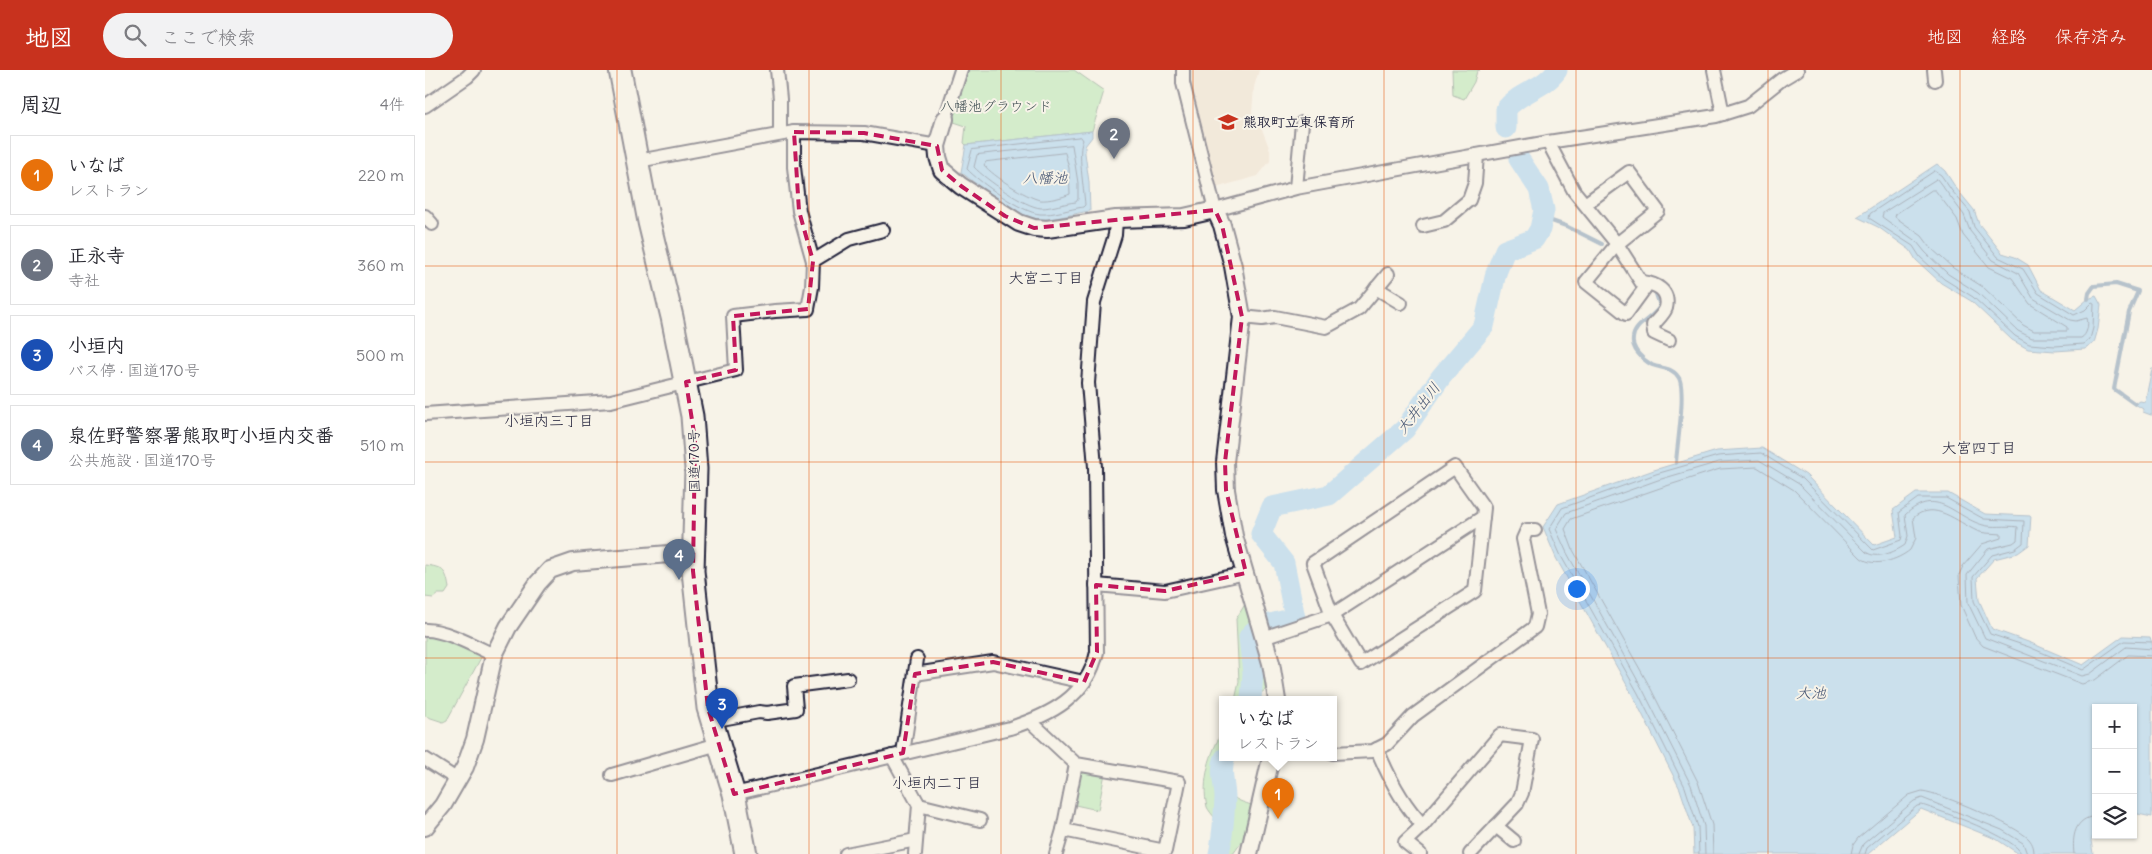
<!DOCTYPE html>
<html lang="ja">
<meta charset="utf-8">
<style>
body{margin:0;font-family:Delius,"Klee One",sans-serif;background:#f2f2f3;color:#2b2b33}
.controls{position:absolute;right:15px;bottom:15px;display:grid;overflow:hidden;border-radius:0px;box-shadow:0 1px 4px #0004}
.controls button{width:45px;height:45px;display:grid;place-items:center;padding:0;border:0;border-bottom:1px solid #e1e1e2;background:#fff;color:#2b2b33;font:25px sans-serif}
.you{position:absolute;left:1151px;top:518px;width:18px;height:18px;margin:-12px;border:4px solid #fff;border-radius:50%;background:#1a73e8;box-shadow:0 0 0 8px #1a73e833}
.badge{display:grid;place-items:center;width:32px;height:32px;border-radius:50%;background:#c8321e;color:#fff;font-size:16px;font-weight:700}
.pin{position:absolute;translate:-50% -41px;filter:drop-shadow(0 1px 2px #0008)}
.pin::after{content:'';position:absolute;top:26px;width:18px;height:15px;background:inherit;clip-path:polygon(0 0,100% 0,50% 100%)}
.popup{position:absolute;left:794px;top:626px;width:118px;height:65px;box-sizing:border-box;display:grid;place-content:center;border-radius:0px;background:#fff;filter:drop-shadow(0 1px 4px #0005);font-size:16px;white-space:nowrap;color:#7c7c81}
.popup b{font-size:19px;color:#2b2b33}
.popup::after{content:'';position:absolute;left:50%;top:100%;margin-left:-10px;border:10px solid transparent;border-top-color:#fff}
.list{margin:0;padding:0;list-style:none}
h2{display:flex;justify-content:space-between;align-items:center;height:65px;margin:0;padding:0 20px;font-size:21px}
h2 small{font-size:16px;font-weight:400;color:#7c7c81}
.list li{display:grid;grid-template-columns:32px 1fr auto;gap:15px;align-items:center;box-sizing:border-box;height:80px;margin:0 10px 10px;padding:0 10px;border:1px solid #e1e1e2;border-radius:0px}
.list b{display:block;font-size:19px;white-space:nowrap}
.list p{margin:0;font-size:16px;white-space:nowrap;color:#7c7c81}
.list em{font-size:16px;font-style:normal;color:#7c7c81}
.icon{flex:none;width:28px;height:28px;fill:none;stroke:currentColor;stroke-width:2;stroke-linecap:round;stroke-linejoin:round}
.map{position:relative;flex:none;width:1727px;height:784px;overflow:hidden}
header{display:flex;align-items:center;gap:30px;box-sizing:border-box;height:70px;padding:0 25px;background:#c8321e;color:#fff}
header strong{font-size:24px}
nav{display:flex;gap:28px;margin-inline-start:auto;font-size:18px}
.search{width:350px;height:45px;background:#f2f2f3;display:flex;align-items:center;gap:12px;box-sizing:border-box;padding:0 18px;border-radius:28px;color:#7c7c81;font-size:19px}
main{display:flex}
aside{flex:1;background:#fff}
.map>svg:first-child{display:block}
</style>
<header>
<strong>地図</strong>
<div class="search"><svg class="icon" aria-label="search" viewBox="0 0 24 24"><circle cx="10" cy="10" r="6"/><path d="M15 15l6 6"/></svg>ここで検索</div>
<nav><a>地図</a><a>経路</a><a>保存済み</a></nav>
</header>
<main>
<aside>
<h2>周辺<small>4件</small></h2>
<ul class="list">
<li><span class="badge" style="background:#e8710a">1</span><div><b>いなば</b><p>レストラン</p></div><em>220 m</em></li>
<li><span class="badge" style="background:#6b7280">2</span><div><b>正永寺</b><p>寺社</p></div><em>360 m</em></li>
<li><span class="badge" style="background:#1a4fb4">3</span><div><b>小垣内</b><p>バス停 · 国道170号</p></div><em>500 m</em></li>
<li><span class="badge" style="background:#5c6f8a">4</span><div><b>泉佐野警察署熊取町小垣内交番</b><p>公共施設 · 国道170号</p></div><em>510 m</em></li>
</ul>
</aside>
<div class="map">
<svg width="1727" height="784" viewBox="0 0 1727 784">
<rect width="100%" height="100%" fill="#f7f3e8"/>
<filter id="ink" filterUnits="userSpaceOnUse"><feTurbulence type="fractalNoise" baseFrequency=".02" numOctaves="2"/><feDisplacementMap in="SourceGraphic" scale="10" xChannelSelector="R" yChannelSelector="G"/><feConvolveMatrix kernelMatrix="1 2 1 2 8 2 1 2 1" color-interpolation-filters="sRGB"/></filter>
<g filter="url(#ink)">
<polygon fill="#ecddca" points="764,0 834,0 829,17 827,43 838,62 845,80 845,91 833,106 790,118 765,21"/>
<g fill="#a8e4a9" stroke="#658372">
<polygon points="542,0 649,0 679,21 667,61 541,75 539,73 541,56 526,51"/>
<polygon points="1027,0 1055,0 1052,1 1049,12 1039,29 1028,25"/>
<path d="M0,495C18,497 21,500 24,518L20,524H13L8,528L0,527Z"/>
<polygon points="822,531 841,604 841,619 834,625 833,630 810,630 814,612 811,549"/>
<polygon points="0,563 58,584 22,650 18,652 0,646"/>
<path d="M798,661V688H807L802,696C809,706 804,724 810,728C813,731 821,733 826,735L818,770L808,784H797L801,762C797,756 784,742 782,737C776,712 785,682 798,661Z"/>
<polygon points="663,701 680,703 673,740 650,735 656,704"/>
</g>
<g fill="#94caf2" stroke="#6687a9">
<path d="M667,61V67L660,76V83L664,112L665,141C649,143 631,150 615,149C595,149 552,115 536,102L541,75Z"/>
<polygon points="1512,94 1520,101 1531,118 1549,140 1554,154 1577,183 1590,187 1603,195 1616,220 1650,240 1663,229 1671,226 1676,235 1673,259 1669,273 1660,279 1630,281 1603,279 1587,270 1546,231 1516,213 1491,190 1485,180 1453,157 1432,147"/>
<polygon points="1727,298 1727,345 1726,345 1718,342 1718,339 1710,334 1715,331 1720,332"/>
<polygon points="1337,378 1381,405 1449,475 1472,467 1468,440 1491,423 1523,423 1560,444 1606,446 1604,475 1593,483 1569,489 1552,508 1554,530 1567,559 1606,573 1658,595 1698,566 1725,567 1727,573 1727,747 1708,743 1708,638 1671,638 1671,763 1666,770 1668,784 1594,784 1571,769 1496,739 1443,784 1269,784 1268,758 1255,719 1208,626 1131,488 1118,457 1133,434 1229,400 1292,381"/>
</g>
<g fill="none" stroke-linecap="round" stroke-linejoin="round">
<g stroke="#506584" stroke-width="1">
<path d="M656,67L658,70C652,80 659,119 660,135L658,137C645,139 628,145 615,144C598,143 554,112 542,99L547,80Z"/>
<path d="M647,75L653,113V129L651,132C640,133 627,138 616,138C600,137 560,109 549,97L552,85Z"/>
<path d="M640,83L644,98L645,124C639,127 623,131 615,130C601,127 568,106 559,95L561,92Z"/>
<polygon points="1510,101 1516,105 1527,121 1545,142 1549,157 1573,187 1598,199 1613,223 1649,245 1660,240 1667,233 1669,234 1668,258 1665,269 1659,274 1630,276 1604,274 1590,266 1548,227 1519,209 1495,187 1488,176 1444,148 1445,144"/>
<path d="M1512,109L1539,145L1545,161L1568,190L1593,203L1608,228L1645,250L1651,251L1662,248C1664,255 1662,265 1656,268H1607L1593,261L1553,223L1523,204L1500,182L1492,172L1457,147L1458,143Z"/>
<polygon points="1507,120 1510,120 1532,149 1538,165 1564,197 1587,208 1605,234 1642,257 1642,261 1609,261 1598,255 1558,217 1528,198 1506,178 1497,166 1470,147 1471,144"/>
<polyline points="1274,784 1273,757 1260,717 1213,623 1136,486 1124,459 1137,438 1231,404 1293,386 1336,383 1378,409 1448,480 1476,470 1477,466 1474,442 1493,428 1521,428 1559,449 1599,451 1598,473 1590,479 1567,485 1548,507 1549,531 1565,564 1604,577 1658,600 1699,571 1727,572"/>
<path d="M1280,784L1279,756L1266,715L1218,620L1142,483L1131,459L1141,443L1233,410L1294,392L1334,390L1374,414L1441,482C1451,490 1470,482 1480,475L1483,466L1480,445C1512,415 1529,447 1558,455C1568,458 1581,455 1593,457L1592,470L1588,473L1563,479L1542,505L1543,533L1560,568L1657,606L1665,604L1701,577L1727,579"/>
<path d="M1288,784L1287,755L1273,712L1225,617L1148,480L1140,459L1146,449L1235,418L1295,399L1332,397L1369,420L1436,488C1449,498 1473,490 1485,480L1491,468L1488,448C1509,429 1532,452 1552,461C1560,464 1568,463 1576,464V468L1557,474L1538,496L1534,505L1536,535L1550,567L1558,576L1657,614L1670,610L1703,585L1727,586"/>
<path d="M1426,784L1428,775L1433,768L1484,725L1497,721C1516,723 1592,756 1604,769C1608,774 1609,778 1609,784"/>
<polyline points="1434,784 1438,774 1489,731 1497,728 1577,760 1598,773 1602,784"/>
<path d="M1440,784L1442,778L1492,736L1497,735C1513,740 1594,768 1596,784"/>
<path d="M1649,784C1647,767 1649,748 1671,746"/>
</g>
<g stroke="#6687a9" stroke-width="4">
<polyline points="1118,148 1141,156 1177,174"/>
<path d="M1230,221L1235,236C1229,248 1209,254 1208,268C1206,279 1218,290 1227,295C1237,299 1248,297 1254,308C1261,322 1252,375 1251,393"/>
<polyline points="1663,229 1664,223 1669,216 1691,214 1713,221 1704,242 1689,319 1710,334"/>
</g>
<g stroke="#94caf2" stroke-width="21">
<path d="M1081,58V39C1096,21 1119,19 1132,0"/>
<polyline points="841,555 870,548 859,493 836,464 847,437 904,425 980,359 1016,307 1059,256 1071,203 1080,180 1109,169 1115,159 1119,140 1114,119 1094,89"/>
<polyline points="826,630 828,603 824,567 829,561"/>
<path d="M794,784C798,765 799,747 800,728C800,715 794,700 800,688"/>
</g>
<defs>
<g id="minor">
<polyline points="352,0 355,29 355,64"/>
<polyline points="758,0 758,13 790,140 871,118 1123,72 1291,46 1323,36 1357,9 1372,0"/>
<polyline points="1289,0 1298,44"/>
<polyline points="1509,0 1510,10"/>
<polyline points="0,36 42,7 49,0"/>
<polyline points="520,49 536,0"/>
<polyline points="1123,72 1149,121 1192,174 1220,218 1201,244 1161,212 1192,174 1233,141 1204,102 1160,134"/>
<polyline points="213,91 369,62 439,63 512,76"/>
<polyline points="871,118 877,53"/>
<polyline points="0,146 7,154"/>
<polyline points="998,156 1019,151 1044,130 1050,113 1052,85"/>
<polyline points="388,191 424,169 458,160"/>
<path d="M1217,212C1231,214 1245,220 1241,238C1239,244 1232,250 1228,255L1229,263L1244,270"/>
<polyline points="951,218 976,233"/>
<polyline points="817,247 837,249 850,247 901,257 934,239 963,204"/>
<polyline points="0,344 186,331 311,300 308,246 350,241 383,239 387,217 388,191 374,141 369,97 369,62"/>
<polygon points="1030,397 1059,438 1058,447 907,545 888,493"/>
<polyline points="671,515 740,521 821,503"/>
<path d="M0,560C19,559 51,577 69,585"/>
<polyline points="838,568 907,545 936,594 1050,521 1058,447"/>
<polyline points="490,604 568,592 659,612"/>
<polyline points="286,651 334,642 342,643 371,639 369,616 423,609"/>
<polyline points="605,651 651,694 754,712 740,781 638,760 651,694"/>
<path d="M952,679C963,706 977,734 998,755"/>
<polyline points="478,683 492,589"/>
<polyline points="908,683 948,681 962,674 988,646 1110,557 1113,544 1098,469 1102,460 1110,460"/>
<polyline points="467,686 494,735 490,784"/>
<polyline points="0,689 33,710"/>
<polyline points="187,705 293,674"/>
<path d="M309,724L585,658C625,645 662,627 672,582L670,397L663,313L669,232L690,165L691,149"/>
<polyline points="494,735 555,750"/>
<polyline points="1071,756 1089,771"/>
<polyline points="421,784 491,770"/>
<polyline points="631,784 638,760"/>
<polyline points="995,784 980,772 998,755 1075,665 1107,669 1097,723 1092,734 1045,784"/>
</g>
<g id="tertiary">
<polyline points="520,49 512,76 513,87 517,100 536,116 594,153 609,158 622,159 691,149 759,147 790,140 797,155 808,196 817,247 800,392 801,420 809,466 846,593 852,630"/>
<polyline points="0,757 18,735 40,697 50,669 69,585 83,557 113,513 125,500 148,492 268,482"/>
<polyline points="824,784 846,688"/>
</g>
<polyline id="trunk" points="195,0 224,152 247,247 267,346 271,399 268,501 283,638 309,724 321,784"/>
</defs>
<use href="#minor" stroke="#22223b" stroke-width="16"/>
<use href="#tertiary" stroke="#22223b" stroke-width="20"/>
<use href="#trunk" stroke="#22223b" stroke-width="25"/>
<use href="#minor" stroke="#f7f3e8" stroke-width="12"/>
<use href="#tertiary" stroke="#f7f3e8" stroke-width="16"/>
<use href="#trunk" stroke="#f7f3e8" stroke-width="21"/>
</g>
</g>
<path d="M0 0H1727V784H0ZM369,62L439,63L512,76L517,100L536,116L580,146L609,158L790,140L797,155L817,247L800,392L801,420L821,503L740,521L671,515L672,582L659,612L568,592L490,604L478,683L309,724L283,638L268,501L270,369L261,312L311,300L308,246L383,239L388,191L374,141Z" fill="#f7f3e8" fill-opacity=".55" fill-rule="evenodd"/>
<path fill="none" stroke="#c2185b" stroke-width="4" stroke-dasharray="10 6" stroke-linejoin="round" d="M369,62L439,63L512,76L517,100L536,116L580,146L609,158L790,140L797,155L817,247L800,392L801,420L821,503L740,521L671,515L672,582L659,612L568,592L490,604L478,683L309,724L283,638L268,501L270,369L261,312L311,300L308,246L383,239L388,191L374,141Z"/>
<path fill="none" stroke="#e8590c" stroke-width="1" stroke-opacity="0.55" d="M192,0V784M384,0V784M576,0V784M768,0V784M959,0V784M1151,0V784M1343,0V784M1535,0V784M0,196H1727M0,392H1727M0,588H1727"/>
<defs>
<symbol id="school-bare" viewBox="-9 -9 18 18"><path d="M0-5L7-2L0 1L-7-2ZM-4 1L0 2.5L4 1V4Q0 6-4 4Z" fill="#c8321e" stroke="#f7f3e8" stroke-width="2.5" paint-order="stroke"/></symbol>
</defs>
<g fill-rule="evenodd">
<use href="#school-bare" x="789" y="38" width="28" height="28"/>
</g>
<g text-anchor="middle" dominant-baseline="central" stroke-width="4" stroke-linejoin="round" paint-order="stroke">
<g font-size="14" fill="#445256" stroke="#f7f3e8">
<text x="571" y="36">八幡池グラウンド</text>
</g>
<g font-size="14" font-weight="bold" fill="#22223b" stroke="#f7f3e8" text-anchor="start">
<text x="818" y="52">熊取町立東保育所</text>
</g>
<g font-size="14" fill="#22223b" stroke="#f7f3e8">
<text transform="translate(269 391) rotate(-91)">国道170号</text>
</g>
<g font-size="15" font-style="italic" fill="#445472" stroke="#f7f3e8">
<text x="620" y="107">八幡池</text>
<text transform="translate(993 338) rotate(-52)">大井出川</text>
<text x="1386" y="622">大池</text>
</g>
<g font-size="15" fill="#22223b" stroke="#f7f3e8">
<text x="621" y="207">大宮二丁目</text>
<text x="124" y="350">小垣内三丁目</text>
<text x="1554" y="377">大宮四丁目</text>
<text x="512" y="712">小垣内二丁目</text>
</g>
</g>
</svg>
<div class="controls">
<button>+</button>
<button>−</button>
<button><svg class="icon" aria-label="layers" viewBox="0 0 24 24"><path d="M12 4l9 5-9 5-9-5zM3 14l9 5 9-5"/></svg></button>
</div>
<div class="you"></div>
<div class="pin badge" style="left:853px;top:749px;background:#e8710a">1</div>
<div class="popup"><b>いなば</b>レストラン</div>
<div class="pin badge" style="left:689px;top:89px;background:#6b7280">2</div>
<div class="pin badge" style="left:297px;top:659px;background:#1a4fb4">3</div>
<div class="pin badge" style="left:254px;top:510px;background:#5c6f8a">4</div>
</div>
</main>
